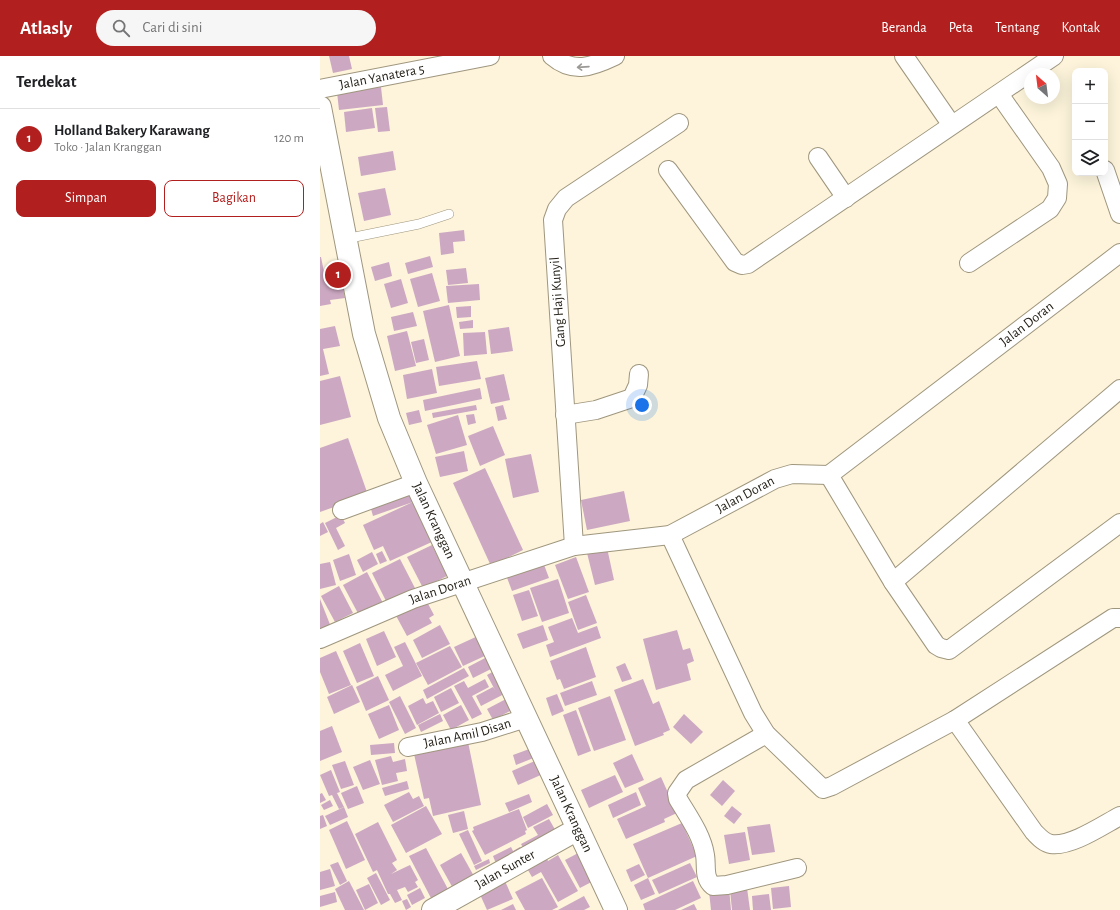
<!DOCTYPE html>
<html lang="id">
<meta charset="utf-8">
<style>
body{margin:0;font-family:"Alegreya Sans",sans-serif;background:#f6f6f6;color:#202124}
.controls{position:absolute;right:12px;top:12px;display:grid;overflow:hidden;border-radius:8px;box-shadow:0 4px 16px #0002}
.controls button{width:36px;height:36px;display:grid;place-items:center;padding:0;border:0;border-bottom:1px solid #e0e0e0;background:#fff;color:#202124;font:20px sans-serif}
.compass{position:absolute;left:704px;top:12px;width:36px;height:36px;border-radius:50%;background:#fff;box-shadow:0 4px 16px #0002;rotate:332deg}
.you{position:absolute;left:322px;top:349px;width:14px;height:14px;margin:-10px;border:3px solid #fff;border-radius:50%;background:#1a73e8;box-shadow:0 0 0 6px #1a73e833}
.badge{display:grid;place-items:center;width:26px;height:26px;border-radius:50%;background:#b1201e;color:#fff;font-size:13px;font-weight:700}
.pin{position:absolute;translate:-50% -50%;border:2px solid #fff;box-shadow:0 1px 4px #0006}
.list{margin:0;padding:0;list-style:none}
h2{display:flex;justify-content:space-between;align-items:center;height:52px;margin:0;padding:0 16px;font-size:17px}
h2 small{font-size:13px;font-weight:400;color:#757577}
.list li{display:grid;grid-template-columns:26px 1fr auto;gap:12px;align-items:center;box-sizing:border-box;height:60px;padding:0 16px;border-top:1px solid #e0e0e0}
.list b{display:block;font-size:15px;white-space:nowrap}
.list p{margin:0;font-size:13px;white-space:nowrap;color:#757577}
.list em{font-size:13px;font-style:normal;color:#757577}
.actions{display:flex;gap:8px;padding:12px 16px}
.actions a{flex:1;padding:9px 0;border:1px solid #b1201e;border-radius:8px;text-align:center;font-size:14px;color:#b1201e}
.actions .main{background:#b1201e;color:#fff}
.icon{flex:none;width:22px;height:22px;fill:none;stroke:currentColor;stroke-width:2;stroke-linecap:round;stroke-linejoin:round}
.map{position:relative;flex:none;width:800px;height:854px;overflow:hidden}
header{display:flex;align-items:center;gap:24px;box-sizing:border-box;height:56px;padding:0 20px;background:#b1201e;color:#fff}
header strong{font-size:19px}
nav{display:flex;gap:22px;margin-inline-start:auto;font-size:14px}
.search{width:280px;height:36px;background:#f6f6f6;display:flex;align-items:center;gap:10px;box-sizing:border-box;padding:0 14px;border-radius:22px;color:#757577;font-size:15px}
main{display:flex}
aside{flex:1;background:#fff}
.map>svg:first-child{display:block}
</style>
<header>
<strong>Atlasly</strong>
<div class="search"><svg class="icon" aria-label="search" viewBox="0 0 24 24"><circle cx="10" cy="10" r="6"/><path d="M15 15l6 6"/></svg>Cari di sini</div>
<nav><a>Beranda</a><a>Peta</a><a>Tentang</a><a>Kontak</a></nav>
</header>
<main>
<aside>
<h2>Terdekat<small></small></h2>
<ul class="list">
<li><span class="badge">1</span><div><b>Holland Bakery Karawang</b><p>Toko · Jalan Kranggan</p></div><em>120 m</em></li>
</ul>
<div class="actions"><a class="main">Simpan</a><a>Bagikan</a></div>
</aside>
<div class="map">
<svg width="800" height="854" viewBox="0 0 800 854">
<rect width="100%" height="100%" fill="#fdf4db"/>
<g fill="#cca8c2">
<polygon points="9,0 29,0 32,13 13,17"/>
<polygon points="61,31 63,49 19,54 17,36"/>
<polygon points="67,51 70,75 58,76 55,52"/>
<polygon points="52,52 55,72 26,76 24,56"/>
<polygon points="73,95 76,114 41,120 38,101"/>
<polygon points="65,132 71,159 44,165 38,137"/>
<polygon points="144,174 145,185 133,186 134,197 121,199 119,177"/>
<polygon points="110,200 113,211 88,218 85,207"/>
<polygon points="0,201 1,201 5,221 20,218 25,242 10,244 11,248 0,250"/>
<polygon points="69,206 72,220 55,225 51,211"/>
<polygon points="146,212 148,227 128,229 126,214"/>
<polygon points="112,217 120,245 98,251 90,223"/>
<polygon points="81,223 88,247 71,252 64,228"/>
<polygon points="159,228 160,244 128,247 126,230"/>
<polygon points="129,249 140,300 115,306 103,255"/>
<polygon points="151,250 151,261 137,262 136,251"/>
<polygon points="93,256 97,270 74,275 71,261"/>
<polygon points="153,264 153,272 140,273 139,266"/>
<polygon points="15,270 20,290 3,293 9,318 0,320 0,273"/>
<polygon points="189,271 193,295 171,298 168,274"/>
<polygon points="87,275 96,310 75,315 67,280"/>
<polygon points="165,276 167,298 144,300 143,277"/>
<polygon points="104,283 109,304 96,307 91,286"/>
<polygon points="157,305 161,323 119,330 116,311"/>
<polygon points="112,313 117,337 87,343 83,319"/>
<polygon points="184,318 190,344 171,348 165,322"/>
<polygon points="20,320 31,361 0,369 0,325"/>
<polygon points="160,332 162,343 105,355 103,344"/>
<polygon points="156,349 157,354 113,362 112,357"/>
<polygon points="183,349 187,363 178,365 175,351"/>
<polygon points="99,354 102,366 89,369 86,357"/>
<polygon points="154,358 156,367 148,369 146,359"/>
<polygon points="138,359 147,389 116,398 107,369"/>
<polygon points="173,370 185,399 160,410 148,380"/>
<polygon points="28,382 48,439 0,456 0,392"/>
<polygon points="144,395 148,415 120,421 115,401"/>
<polygon points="211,398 219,436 193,442 185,403"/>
<polygon points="165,412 203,494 171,510 133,427"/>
<polygon points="88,432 93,446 53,460 49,446"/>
<polygon points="304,435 310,465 267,474 261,444"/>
<polygon points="95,445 114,485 70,505 63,490 54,494 43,469"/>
<polygon points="21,459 25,467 16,472 25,490 18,494 5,467"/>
<polygon points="3,466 8,476 0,480 0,468"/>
<polygon points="112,489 127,520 103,532 87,501"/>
<polygon points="287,492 294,524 275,529 267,497"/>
<polygon points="62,495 67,505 60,508 56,498"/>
<polygon points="52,496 58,508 43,516 37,504"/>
<polygon points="29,498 36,519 20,525 13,504"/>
<polygon points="256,501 269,536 248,543 235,509"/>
<polygon points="80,503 97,536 69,551 52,517"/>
<polygon points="10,506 16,529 0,533 0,508"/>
<polygon points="223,506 229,522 192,535 186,519"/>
<polygon points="47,516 65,551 41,563 23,529"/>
<polygon points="238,523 249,557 222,566 210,532"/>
<polygon points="19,530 33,557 15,566 1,540"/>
<polygon points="209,534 218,560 202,565 193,539"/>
<polygon points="266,539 277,567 258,574 248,546"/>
<polygon points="0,543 11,571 0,575"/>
<polygon points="106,544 114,559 109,562 112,567 87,580 74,556"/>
<polygon points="252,562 258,577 277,570 281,582 230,601 226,589 234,586 228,571"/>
<polygon points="120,569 130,588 102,602 93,584"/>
<polygon points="223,569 228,584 203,593 197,578"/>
<polygon points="357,574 363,594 370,592 374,605 367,608 371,624 336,634 323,583"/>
<polygon points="64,575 76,601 57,610 46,583"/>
<polygon points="160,579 169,598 143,610 134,591"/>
<polygon points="85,586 102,620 73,635 65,619 83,610 74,591"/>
<polygon points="40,587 54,620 37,627 23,595"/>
<polygon points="130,590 142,611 108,629 96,607"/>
<polygon points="266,591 276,621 244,633 240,623 237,624 230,605"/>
<polygon points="16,595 31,629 9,638 0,616 0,602"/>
<polygon points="167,601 173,612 153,622 148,611"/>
<polygon points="305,607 312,623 302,626 296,611"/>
<polygon points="144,612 149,620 107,643 103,634"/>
<polygon points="176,614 188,636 161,650 156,640 173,631 175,634 167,619"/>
<polygon points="58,620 69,644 46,655 36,631"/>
<polygon points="165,623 169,631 152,640 162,658 152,663 134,630 144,625 148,632"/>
<polygon points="323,623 333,648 339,645 350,674 343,677 344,679 315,690 294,634"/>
<polygon points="272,625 277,639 245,650 240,637"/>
<polygon points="32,629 40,646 14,658 7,641"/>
<polygon points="131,632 139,647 121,656 114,641"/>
<polygon points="237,638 244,655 232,660 226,642"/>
<polygon points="80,640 96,672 85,678 69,646"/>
<polygon points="290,640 306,684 274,695 258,652"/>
<polygon points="103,642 106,648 113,645 119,657 97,669 88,650"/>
<polygon points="186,643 192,654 173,664 167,653"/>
<polygon points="69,649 79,674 59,683 48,658"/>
<polygon points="141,649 149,664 131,674 123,659"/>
<polygon points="256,654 271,695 258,700 243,659"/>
<polygon points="120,658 123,665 101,676 98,669"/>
<polygon points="364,658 383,676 371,688 353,671"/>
<polygon points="12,670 22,696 0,705 0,675"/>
<polygon points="148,686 161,749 113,760 109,742 104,743 94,698"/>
<polygon points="74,687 75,697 51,699 50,689"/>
<polygon points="212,692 216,701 196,709 193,699"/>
<polygon points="312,698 324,724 305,732 293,707"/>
<polygon points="71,700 73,706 85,703 87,715 76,717 78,725 62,729 55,704"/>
<polygon points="50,704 60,728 43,734 33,711"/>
<polygon points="217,704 223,718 198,729 192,715"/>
<polygon points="25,705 34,729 21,733 12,709"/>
<polygon points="11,714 20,736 17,737 24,751 19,753 12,739 9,740 0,719"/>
<polygon points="295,719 303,736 269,752 261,734"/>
<polygon points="341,721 357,757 344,763 345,766 306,783 297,763 326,750 318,732"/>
<polygon points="403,724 415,735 402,750 390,739"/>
<polygon points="87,725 89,733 65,740 62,732"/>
<polygon points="37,730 44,747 28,753 21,737"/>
<polygon points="89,736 93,743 99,740 104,750 73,766 64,749"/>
<polygon points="316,736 321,749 293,762 288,749"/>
<polygon points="2,737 6,744 0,747 0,738"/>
<polygon points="209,738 212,746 189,756 185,747"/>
<polygon points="10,744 13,750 4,754 1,749"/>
<polygon points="227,748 233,759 208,772 203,761"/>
<polygon points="106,750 122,778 86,797 71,769"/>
<polygon points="412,750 422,758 414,768 404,760"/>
<polygon points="24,751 28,761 10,769 5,760"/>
<polygon points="199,753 207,774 205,775 206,778 165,799 152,775 154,774 153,771"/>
<polygon points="144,755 148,773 133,777 128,759"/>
<polygon points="3,759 7,770 0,773 0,760"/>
<polygon points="229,763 237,777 227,785 223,779 226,786 206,797 201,788 218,779 213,771"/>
<polygon points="27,765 45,804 26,813 9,774"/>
<polygon points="58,766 77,804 72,807 77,814 71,818 90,809 98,824 95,826 98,831 88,836 85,831 77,834 82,844 75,847 70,838 68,838 57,814 53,816 35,778"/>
<polygon points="362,767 377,800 328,822 313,788"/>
<polygon points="450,768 455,796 432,799 427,771"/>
<polygon points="148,774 162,805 154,809 139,778"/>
<polygon points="425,776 430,804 409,808 404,779"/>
<polygon points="191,791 193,795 200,791 203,797 177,810 173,800"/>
<polygon points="106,792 129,835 112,844 89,800"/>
<polygon points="264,794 279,822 260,832 245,804"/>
<polygon points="141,797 155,822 134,834 120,809"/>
<polygon points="225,798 228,805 238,799 258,835 238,846 221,816 212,821 205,809"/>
<polygon points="169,803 170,807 156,814 154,810"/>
<polygon points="18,806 27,825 20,829 10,809"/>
<polygon points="370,807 377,821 339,838 332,824"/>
<polygon points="319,808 325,819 311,826 306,814"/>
<polygon points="10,813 15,830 0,834 0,816"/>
<polygon points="56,817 70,844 61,849 47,822"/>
<polygon points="222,822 238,851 232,854 205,854 195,836"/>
<polygon points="328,822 335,838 321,844 314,829"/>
<polygon points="184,823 193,843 167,854 158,834"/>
<polygon points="29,825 44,854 25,854 15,833"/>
<polygon points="373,825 381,842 355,854 325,854 323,848"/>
<polygon points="49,828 58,847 45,854 36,834"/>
<polygon points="469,830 471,851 453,853 451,832"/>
<polygon points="100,832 105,842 92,849 87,839"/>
<polygon points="409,832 411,854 391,854 389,835"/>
<polygon points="427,832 430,854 412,854 410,834"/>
<polygon points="15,836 17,846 0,851 0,840"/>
<polygon points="449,838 451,854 433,854 432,840"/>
<polygon points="264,840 270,851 264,854 238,854"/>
<polygon points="87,843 91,851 86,854 82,845"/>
<polygon points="193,848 196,854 181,854"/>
<polygon points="374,848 377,854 361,854"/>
</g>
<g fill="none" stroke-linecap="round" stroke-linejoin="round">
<defs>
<polyline id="service" points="25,183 99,168 129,158"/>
<g id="minor">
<path d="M232,0C253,18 272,11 295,0"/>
<polyline points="584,0 631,68"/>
<path id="s1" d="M0,33L170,0"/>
<polyline points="498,101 526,142"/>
<polyline points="348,114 415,206 422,209 428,208 734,0"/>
<polyline points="785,114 800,158"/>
<polyline points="649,207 730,153 737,142 738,128 731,112 679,38"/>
<polyline points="245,359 276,354 312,342 318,329 319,318"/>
<polyline points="509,419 573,526 616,589 621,592 629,594 800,467"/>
<polyline points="22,454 96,427"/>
<polyline points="350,479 433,657 446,678 503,733 512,730 635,664 793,562 800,562"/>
<polyline points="254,490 233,164 237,153 246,142 359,67"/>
<polyline points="573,526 800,333"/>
<path id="s2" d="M0,583L93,543L254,490L350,479L455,423L472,418L509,419L800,197"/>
<path d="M635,664L714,776C719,781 724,787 731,788C751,791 783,769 800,760"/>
<path d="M446,678L366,724L357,737L358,743C368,760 382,779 385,799C387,810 383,822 393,830L407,829L477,812"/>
<path id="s3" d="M88,691L162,676L206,662"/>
</g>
<g id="tertiary">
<path id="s4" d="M113,854L258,773"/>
</g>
<g id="secondary">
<path id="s5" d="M0,51L44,278L69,362L96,427L296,854"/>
</g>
</defs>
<use href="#service" stroke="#9f967e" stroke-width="10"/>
<use href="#minor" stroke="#9f967e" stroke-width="20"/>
<use href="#tertiary" stroke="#9f967e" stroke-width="24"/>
<use href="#secondary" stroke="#9f967e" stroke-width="24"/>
<use href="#service" stroke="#fff" stroke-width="9"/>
<use href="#minor" stroke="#fff" stroke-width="18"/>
<use href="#tertiary" stroke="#fff" stroke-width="22"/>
<use href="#secondary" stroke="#fff" stroke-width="22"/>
</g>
<defs><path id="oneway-shaft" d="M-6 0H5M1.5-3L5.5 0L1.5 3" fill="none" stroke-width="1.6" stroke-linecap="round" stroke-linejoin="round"/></defs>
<use stroke="#9b9995" href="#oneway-shaft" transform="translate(263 11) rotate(176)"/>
<g text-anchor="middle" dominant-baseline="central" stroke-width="3.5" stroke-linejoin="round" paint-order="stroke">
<g font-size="14" fill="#211d14" stroke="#fff">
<text stroke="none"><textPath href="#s1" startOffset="63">Jalan Yanatera 5</textPath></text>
<text transform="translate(238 246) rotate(-94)">Gang Haji Kunyil</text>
<text stroke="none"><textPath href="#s2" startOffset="790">Jalan Doran</textPath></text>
<text stroke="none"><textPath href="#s2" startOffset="453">Jalan Doran</textPath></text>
<text stroke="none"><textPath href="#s5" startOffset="431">Jalan Kranggan</textPath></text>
<text stroke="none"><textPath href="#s2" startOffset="130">Jalan Doran</textPath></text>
<text stroke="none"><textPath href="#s3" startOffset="61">Jalan Amil Disan</textPath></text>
<text stroke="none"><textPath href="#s5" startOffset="755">Jalan Kranggan</textPath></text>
<text stroke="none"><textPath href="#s4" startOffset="83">Jalan Sunter</textPath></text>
</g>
</g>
</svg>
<div class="controls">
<button>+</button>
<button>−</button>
<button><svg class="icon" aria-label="layers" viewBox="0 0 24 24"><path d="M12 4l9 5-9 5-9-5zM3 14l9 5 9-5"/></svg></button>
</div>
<svg class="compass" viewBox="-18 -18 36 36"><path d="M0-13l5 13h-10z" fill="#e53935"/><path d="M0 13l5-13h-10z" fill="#757577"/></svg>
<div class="you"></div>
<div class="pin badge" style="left:18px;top:219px">1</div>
</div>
</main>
